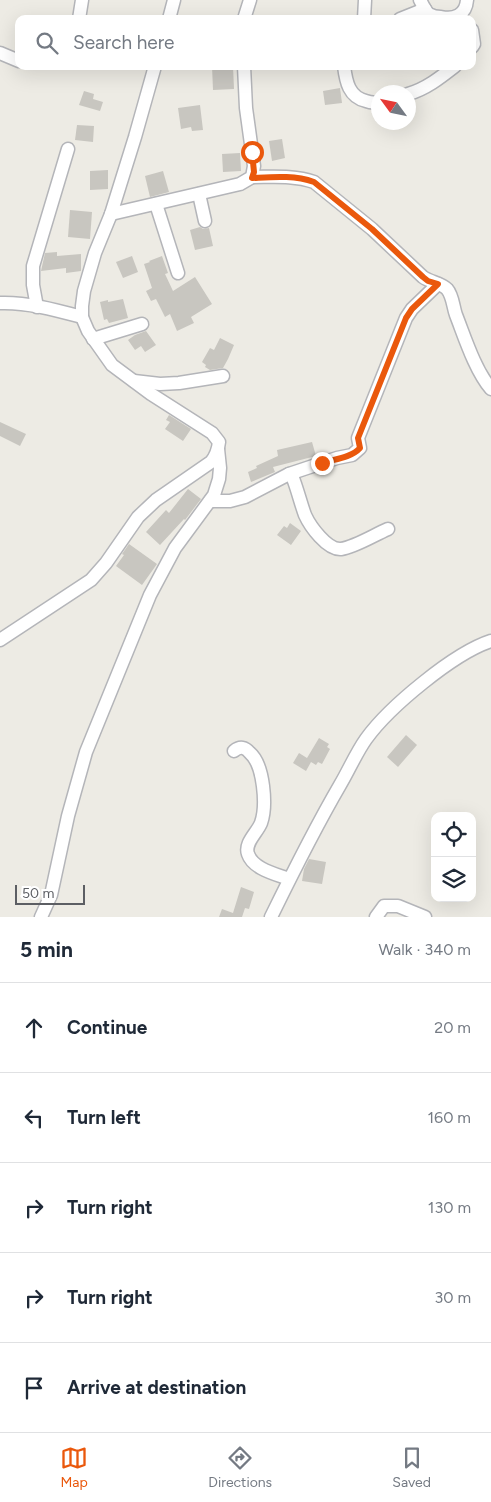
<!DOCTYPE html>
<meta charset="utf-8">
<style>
body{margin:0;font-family:Figtree,sans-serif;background:#f2f2f3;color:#1f2937}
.controls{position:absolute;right:15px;bottom:15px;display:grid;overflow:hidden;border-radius:10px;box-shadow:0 5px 20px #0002}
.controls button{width:45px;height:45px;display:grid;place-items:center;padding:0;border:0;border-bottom:1px solid #e0e1e3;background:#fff;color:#1f2937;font:25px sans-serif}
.compass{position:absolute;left:371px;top:85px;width:45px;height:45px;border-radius:50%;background:#fff;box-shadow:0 5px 20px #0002;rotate:303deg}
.scale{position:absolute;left:15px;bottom:12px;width:70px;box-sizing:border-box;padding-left:5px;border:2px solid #5c5e63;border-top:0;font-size:14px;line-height:18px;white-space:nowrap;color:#5c5e63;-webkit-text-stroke:4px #fff;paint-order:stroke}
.stop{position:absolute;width:15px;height:15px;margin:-11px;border:4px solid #ea580c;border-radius:50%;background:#fff}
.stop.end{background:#ea580c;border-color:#fff;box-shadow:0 1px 5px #0008}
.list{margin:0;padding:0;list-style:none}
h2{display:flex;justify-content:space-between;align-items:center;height:65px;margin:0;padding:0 20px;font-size:21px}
h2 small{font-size:16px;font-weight:400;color:#747a83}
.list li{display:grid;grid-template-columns:32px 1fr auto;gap:15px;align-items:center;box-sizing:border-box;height:90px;padding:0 20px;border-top:1px solid #e0e1e3}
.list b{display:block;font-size:19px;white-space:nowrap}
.list em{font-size:16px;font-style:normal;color:#747a83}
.icon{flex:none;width:28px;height:28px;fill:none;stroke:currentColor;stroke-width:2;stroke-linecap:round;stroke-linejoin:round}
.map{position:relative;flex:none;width:491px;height:917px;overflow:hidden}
.search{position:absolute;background:#fff;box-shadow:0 5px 20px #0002;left:15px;right:15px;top:15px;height:55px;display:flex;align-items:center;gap:12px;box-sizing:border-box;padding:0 18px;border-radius:10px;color:#747a83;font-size:19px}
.sheet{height:515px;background:#fff}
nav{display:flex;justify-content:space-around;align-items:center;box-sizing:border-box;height:70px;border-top:1px solid #e0e1e3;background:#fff;font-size:14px;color:#747a83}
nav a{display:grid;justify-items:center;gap:2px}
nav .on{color:#ea580c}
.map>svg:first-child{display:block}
</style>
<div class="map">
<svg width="491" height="917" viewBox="0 0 491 917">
<rect width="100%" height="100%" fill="#edebe4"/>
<g fill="#c8c6c0">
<polygon points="212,66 233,66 234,89 213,90"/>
<polygon points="340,88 342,103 325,105 323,91"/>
<polygon points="84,91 94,94 93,99 103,102 100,111 79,105"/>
<polygon points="200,105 203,130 192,131 191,127 181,129 178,108"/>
<polygon points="77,125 94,126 93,142 75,140"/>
<polygon points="282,139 285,158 272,161 269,141"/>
<polygon points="240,153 241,171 223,172 222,154"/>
<polygon points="108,170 108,189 90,190 90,171"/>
<polygon points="163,171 169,192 150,197 145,176"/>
<polygon points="70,210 92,212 90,239 68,237"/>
<polygon points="200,227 203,229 209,228 213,246 195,250 190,230"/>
<polygon points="57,252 57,256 81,254 81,271 66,273 66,268 41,271 45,253"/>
<polygon points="132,256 138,272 123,278 116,262"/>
<polygon points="162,256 168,273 165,274 173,291 195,277 212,304 191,317 194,323 177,331 170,314 165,317 156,299 151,301 146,291 152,288 144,264 150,262 149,261"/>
<polygon points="123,299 128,318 109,323 107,319 104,320 100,302 108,300 108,302"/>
<polygon points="146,331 156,345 145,352 141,346 135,350 128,340 135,335"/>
<polygon points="220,338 234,345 228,359 223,368 210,370 205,367 206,365 202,362 210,348 214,350"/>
<polygon points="169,415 191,429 183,441 165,429 170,422 166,420"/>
<polygon points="0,422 26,434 20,446 0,436"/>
<polygon points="312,442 316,456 273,467 275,472 251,482 248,472 257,468 256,466 278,456 277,450"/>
<polygon points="188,489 201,499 185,520 184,519 160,545 146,532 166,510 169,513"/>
<polygon points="290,523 301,531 291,545 277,535 284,526 287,528"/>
<polygon points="129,544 157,564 142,585 116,566 124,555 122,554"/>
<polygon points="406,735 417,745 398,767 387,757"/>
<polygon points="319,738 329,744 327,747 330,749 322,764 318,762 316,765 311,762 306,771 293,763 299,753 307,758"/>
<polygon points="309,859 326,862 322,884 302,881 304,869"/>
<polygon points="241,887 254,892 249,909 245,908 242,917 219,917 222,909 233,913"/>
</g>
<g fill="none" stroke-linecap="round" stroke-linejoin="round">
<defs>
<g id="minor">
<path d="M420,0C423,5 425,11 429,14C432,16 437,17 441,17C454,20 466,15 467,0"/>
<polyline points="79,19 82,0"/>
<polyline points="169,19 174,0"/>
<polyline points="244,19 250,0"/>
<polyline points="364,19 365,0"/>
<polyline points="400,19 425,9"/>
<polyline points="472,30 474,44 472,47"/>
<polyline points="0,53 19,61"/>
<path d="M344,66C346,82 349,97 366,101C371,103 374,103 378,102"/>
<path d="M408,94C426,89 441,77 455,66"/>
<path d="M252,177C273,177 294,175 314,182L372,229L423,277C430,282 441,283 447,289C453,296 453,307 456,315C465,338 475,370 491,389"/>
<polyline points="199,194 205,221"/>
<polyline points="156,204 178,273"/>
<polyline points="111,214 240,184 252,177 254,166 246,108 244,66"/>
<path d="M0,303C27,302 56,310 82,317"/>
<polyline points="37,307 33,285 33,266 68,149"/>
<polyline points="93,339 142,324"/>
<polyline points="134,381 160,384 179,383 223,376"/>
<polyline points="289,474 337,458 352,455 360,448 358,438 406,318 412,309 438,284"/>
<path d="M210,501H230L245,497L289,474L292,476L294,481C298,492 301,504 305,515C310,526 327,550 341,549C355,547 374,535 388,529"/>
<path d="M0,640L91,580L106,563L138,517L156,500L211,462C216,456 218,451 219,442L212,433L151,394L112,365L88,331L82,317V306L84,291L95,253L111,214L135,137L155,66"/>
<path d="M234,751C240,746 245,747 250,753C264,765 267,806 261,823C257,833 244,843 248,854C253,869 276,874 289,879"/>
<polyline points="41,917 51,895 68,816 86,752 150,595 175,548 214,495 219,479 220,468 218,449"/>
<path d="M271,917C293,872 315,828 340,785C349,770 356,753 366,739C389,707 454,653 491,641"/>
<polyline points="376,917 384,906 398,906 425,917"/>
</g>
</defs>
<use href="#minor" stroke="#b4b5b9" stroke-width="15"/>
<use href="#minor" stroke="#fff" stroke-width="12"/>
</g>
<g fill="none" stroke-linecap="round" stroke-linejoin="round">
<path stroke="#ea580c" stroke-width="6" d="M252,152L254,172L252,178C273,177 294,175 314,182L372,229L423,277L428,281L438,284L412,309L406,318L358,438L360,448C351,458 334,459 322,463"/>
</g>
</svg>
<div class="controls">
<button><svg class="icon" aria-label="locate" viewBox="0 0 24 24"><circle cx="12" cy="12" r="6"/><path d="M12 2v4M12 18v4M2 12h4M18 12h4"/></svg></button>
<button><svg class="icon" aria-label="layers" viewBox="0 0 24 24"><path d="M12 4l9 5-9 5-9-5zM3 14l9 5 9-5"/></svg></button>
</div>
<svg class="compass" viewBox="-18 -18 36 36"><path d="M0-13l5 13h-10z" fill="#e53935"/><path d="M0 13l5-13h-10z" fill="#747a83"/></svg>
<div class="scale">50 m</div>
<div class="stop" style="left:252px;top:152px"></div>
<div class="stop end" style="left:322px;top:463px"></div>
<div class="search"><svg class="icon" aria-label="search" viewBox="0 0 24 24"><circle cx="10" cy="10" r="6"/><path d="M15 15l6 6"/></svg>Search here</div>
</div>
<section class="sheet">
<h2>5 min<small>Walk · 340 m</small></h2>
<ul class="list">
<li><svg class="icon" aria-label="ahead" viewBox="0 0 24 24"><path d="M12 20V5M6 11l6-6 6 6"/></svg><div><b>Continue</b></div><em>20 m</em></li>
<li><svg class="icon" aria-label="left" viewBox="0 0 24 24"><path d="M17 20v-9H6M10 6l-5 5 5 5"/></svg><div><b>Turn left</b></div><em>160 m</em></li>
<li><svg class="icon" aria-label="right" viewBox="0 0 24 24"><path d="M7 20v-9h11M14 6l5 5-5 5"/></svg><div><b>Turn right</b></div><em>130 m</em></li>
<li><svg class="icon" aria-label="right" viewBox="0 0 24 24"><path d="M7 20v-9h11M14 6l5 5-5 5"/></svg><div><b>Turn right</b></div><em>30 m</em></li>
<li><svg class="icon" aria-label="arrive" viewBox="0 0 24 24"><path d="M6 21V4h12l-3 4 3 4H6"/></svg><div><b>Arrive at destination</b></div></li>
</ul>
</section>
<nav>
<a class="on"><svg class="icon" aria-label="map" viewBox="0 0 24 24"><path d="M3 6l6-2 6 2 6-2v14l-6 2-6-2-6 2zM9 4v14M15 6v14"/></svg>Map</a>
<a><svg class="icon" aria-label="directions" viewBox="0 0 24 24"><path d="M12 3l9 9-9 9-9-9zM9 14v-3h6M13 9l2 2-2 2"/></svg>Directions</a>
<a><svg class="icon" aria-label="saved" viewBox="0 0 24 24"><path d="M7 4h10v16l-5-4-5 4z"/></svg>Saved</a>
</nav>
